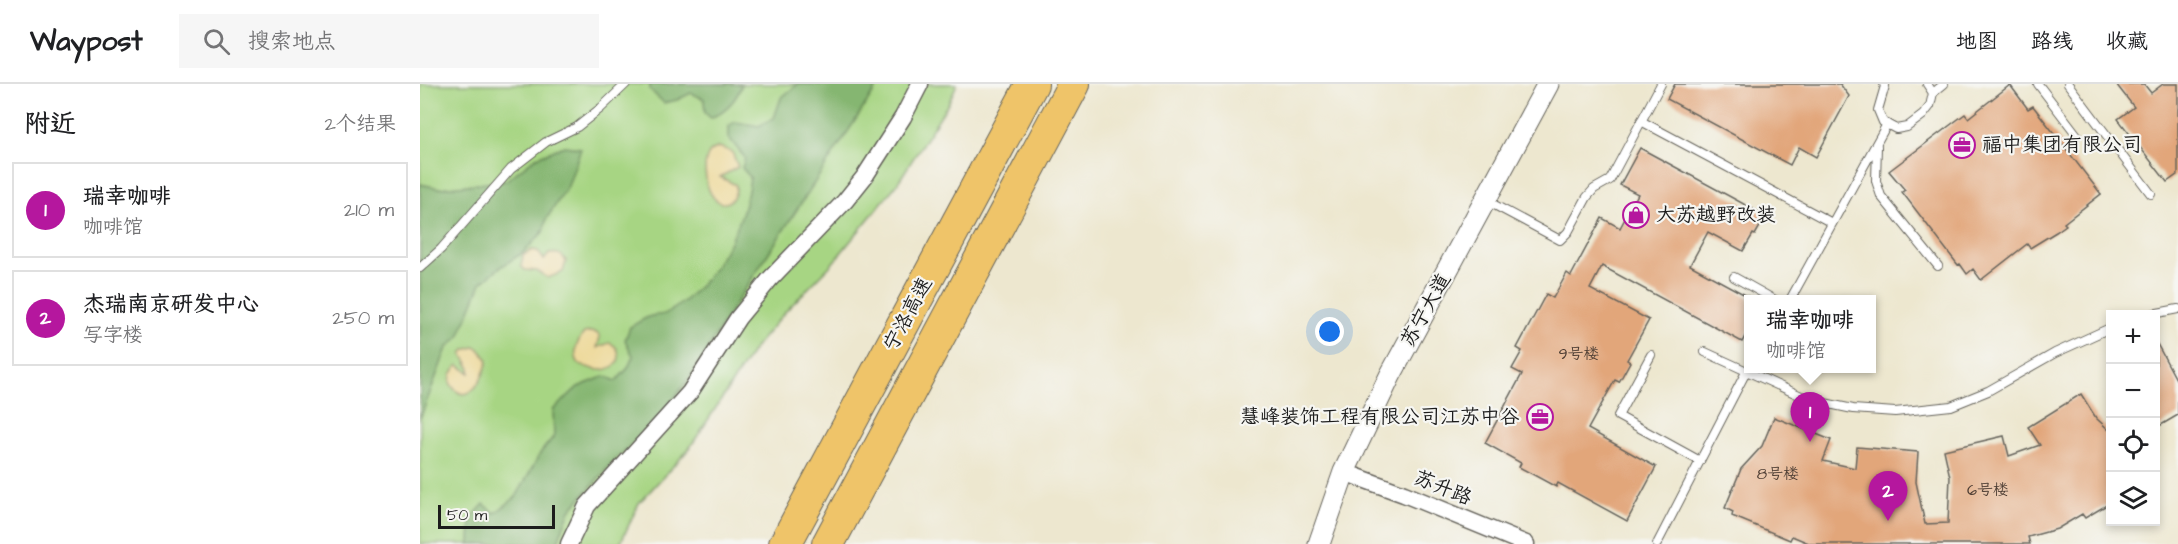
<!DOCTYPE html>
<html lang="zh">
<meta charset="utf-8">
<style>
body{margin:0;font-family:"Architects Daughter","LXGW WenKai TC",sans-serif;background:#f6f6f6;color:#202124}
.controls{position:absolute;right:18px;bottom:18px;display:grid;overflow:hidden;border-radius:0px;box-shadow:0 3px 9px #0003}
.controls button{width:54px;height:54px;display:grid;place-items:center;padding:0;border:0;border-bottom:2px solid #e0e0e0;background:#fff;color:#202124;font:30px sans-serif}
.scale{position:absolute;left:18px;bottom:15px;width:117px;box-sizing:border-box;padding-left:6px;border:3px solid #1c1c1c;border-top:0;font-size:16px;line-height:21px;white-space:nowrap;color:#1c1c1c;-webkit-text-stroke:4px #f6f6f2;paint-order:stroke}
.you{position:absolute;left:910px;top:248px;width:21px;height:21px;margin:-15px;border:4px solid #fff;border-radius:50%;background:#1a73e8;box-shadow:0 0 0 9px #1a73e833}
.badge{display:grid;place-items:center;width:39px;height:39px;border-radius:50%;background:#b5179e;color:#fff;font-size:20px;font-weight:700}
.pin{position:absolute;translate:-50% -50px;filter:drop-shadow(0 2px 3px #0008)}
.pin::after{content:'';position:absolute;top:32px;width:21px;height:18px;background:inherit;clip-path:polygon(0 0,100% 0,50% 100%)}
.popup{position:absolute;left:1324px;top:211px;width:132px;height:78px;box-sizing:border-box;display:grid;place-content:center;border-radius:0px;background:#fff;filter:drop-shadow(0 2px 4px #0005);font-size:20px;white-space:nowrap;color:#757577}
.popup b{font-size:22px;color:#202124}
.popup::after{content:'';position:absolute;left:50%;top:100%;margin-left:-12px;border:12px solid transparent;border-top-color:#fff}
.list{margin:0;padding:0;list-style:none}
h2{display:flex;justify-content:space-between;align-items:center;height:78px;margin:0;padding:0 24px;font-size:26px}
h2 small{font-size:20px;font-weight:400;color:#757577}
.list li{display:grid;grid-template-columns:39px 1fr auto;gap:18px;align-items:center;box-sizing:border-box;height:96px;margin:0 12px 12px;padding:0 12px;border:2px solid #e0e0e0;border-radius:0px}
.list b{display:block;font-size:22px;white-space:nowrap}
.list p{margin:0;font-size:20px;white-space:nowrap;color:#757577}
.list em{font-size:20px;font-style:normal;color:#757577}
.icon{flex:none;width:33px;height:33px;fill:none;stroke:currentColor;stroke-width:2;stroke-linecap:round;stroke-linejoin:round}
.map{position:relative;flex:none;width:1758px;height:460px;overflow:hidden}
header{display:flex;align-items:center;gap:36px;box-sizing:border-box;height:84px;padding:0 30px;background:#fff;border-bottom:2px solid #e0e0e0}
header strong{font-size:28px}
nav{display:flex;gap:33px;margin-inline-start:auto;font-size:21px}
.search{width:420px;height:54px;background:#f6f6f6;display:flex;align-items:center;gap:15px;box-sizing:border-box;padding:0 21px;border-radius:0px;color:#757577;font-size:22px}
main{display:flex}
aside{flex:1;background:#fff}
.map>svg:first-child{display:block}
</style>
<header>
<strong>Waypost</strong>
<div class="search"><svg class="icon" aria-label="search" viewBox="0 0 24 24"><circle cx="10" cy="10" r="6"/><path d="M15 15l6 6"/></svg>搜索地点</div>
<nav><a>地图</a><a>路线</a><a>收藏</a></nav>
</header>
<main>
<aside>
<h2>附近<small>2个结果</small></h2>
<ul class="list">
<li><span class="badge">1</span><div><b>瑞幸咖啡</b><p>咖啡馆</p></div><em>210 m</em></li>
<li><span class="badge">2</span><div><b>杰瑞南京研发中心</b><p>写字楼</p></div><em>250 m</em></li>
</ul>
</aside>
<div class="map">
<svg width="1758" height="460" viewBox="0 0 1758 460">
<rect width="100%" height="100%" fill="#f6f6f2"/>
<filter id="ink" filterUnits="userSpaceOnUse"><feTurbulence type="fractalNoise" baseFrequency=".0167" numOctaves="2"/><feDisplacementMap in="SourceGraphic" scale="12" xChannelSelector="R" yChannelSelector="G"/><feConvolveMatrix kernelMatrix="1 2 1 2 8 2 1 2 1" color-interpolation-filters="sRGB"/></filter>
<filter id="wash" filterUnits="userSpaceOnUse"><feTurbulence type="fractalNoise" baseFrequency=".008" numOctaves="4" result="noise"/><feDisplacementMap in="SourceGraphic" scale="24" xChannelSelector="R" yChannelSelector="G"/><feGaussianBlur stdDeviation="1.35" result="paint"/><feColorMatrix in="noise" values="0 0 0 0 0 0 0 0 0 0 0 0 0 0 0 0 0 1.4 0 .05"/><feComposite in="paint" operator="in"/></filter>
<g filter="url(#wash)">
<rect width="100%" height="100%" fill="#ede7cf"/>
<polygon fill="#a7d583" stroke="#627850" stroke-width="1.5" points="0,0 537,0 528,20 477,100 411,181 366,227 336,262 269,365 219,419 200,460 0,460"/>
<g fill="#85b671" stroke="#506946" stroke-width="1.5">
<path d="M230,0H322C317,16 305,27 291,34L285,29L284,15L271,9L257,16L244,19L230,6Z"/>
<path d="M378,0H459L312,225L276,285L244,328L192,379L150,426L137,460H50L51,434L64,420L75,429L96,413L121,368L134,352L133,326L158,303L185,292L196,297L208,284L213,272L205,256L210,243C216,240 224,234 231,232C237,230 243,232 249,228C292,201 325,143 330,93L322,84L325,74L309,54V42L315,38L339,42L354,34L361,14Z"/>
<polygon points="144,62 161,64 148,102 127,134 123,148 104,168 79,184 61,199 39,253 27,264 0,335 0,100 19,104 85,97 117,73"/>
</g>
<g fill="#eeda9e" stroke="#857b5d" stroke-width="1.5">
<path d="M299,63L312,68L318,83L300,93L316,101C317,113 307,125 296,116C286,108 282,82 288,71C290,66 295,65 299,63Z"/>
<path d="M112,166L118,167L124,176L129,170C137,169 141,169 146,177L143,188L128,194L117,187L105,186L101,182L103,171Z"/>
<path d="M170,248L177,249L180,253L177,264L189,259C199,262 200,270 198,279C185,290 174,286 159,280C152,269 156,259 164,249Z"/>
<path d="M54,263L58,264L68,276C64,294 47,327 30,299L31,290L38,281L50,289V283L42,270L45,266Z"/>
</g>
<g id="blocks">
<g fill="#e2a67a">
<polygon points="1255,0 1420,0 1429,12 1396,73 1379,63 1370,81 1247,15"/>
<polygon points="1696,0 1724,0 1731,9 1743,0 1758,0 1758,90 1747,98 1698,35 1714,23"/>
<polygon points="1590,1 1608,25 1613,22 1681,110 1644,139 1646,141 1636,148 1610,164 1607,160 1561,196 1553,185 1547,190 1540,180 1538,181 1482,108 1485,106 1469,87 1545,30 1548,34"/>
<polygon points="1220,64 1346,132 1335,151 1333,150 1323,167 1288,148 1270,181 1329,213 1329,245 1322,258 1182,182 1170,205 1229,236 1207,276 1210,278 1199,298 1195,296 1168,345 1236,383 1207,437 1138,399 1136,403 1099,383 1101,379 1065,359 1102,290 1092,285 1102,267 1097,264 1126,210 1133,214 1147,189 1151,192 1182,134 1200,144 1218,110 1200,101"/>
<polygon points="1736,258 1758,299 1758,331 1736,344"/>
<polygon points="1661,310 1676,334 1690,347 1690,419 1665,434 1662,430 1637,445 1608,453 1610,460 1391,460 1372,452 1370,456 1312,432 1313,428 1305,424 1321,385 1342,362 1354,333 1411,356 1403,377 1435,384 1437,363 1498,368 1496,398 1505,440 1528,439 1530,393 1524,366 1584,352 1589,372 1620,361 1608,343"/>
</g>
</g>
</g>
<g filter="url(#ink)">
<use href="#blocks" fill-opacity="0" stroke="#65635b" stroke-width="1.5"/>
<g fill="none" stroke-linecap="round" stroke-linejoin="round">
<defs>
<g id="service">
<polyline points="1464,0 1465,2 1458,26 1463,38 1476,45 1487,43 1503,31 1510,22 1513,9 1507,0"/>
<polyline points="1618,0 1657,51"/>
<polyline points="1648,0 1731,110"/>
<polyline points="1513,9 1524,0"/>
<polyline points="1221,37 1412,139"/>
<polyline points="1457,62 1456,97 1461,112 1518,182"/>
<polyline points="1067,117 1140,156 1148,148 1167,113 1174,105 1190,96 1241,0"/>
<polyline points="0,184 21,165 91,85 126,58 157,43 181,24 206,0"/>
<polyline points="1314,193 1355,216"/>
<polyline points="1370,216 1467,40"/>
<polyline points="1727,231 1758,225"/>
<polyline points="1285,268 1390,316 1433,325 1475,328 1531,322 1568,307 1635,269 1690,244"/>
<polyline points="1231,271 1198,332 1280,377"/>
<polyline points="1237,460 1326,288"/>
</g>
<g id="minor">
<polyline points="924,388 984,410 1106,460"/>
<polyline points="149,460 167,422 270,308 318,234 350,195 425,117 445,92 483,33 500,0"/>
</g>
<polyline id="tertiary" points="899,460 924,388 970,292 1128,0"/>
<g id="motorway">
<polyline points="365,460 612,0"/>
<polyline points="408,460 654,0"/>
</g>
</defs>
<use href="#service" stroke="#65635b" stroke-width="10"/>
<use href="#minor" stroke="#65635b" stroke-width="19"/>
<use href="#tertiary" stroke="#65635b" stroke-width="23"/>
<use href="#motorway" stroke="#65635b" stroke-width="34"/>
<use href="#service" stroke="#fff" stroke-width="8"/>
<use href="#minor" stroke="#fff" stroke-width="16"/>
<use href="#tertiary" stroke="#fff" stroke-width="21"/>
<use href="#motorway" stroke="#efc469" stroke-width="32"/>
</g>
</g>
<defs>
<symbol id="office-ring" viewBox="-11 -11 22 22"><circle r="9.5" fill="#f6f6f2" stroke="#b5179e" stroke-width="1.5"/><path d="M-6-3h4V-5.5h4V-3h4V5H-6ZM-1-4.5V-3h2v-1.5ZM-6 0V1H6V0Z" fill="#b5179e"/></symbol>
<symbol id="shop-ring" viewBox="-11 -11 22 22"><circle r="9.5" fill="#f6f6f2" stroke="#b5179e" stroke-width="1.5"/><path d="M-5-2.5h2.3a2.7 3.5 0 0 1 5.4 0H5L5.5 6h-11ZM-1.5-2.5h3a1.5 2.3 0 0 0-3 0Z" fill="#b5179e"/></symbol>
</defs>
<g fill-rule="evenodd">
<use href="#office-ring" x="1527" y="46" width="30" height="30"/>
<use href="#shop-ring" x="1201" y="116" width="30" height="30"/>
<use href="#office-ring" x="1105" y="318" width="30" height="30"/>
</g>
<g text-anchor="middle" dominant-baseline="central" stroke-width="4.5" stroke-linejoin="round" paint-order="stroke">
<g font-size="16" fill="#4e3e34">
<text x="1159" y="270">9号楼</text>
<text x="1358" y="390">8号楼</text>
<text x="1568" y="406">6号楼</text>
</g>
<g font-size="20" fill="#1c1c1c" stroke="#f6f6f2" text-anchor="start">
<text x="1562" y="61">福中集团有限公司</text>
<text x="1236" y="131">大苏越野改装</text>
<text x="1100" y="333" text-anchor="end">慧峰装饰工程有限公司江苏中谷</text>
</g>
<g font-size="20" fill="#1c1c1c" stroke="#f6f6f2">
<text transform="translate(1006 226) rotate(-61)">苏宁大道</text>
<text transform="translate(488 230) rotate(-62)">宁洛高速</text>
<text transform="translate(1023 404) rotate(22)">苏升路</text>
</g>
</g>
</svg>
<div class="controls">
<button>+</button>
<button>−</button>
<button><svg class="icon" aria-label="locate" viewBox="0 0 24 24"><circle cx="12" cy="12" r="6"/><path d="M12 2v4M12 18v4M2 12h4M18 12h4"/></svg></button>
<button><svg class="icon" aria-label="layers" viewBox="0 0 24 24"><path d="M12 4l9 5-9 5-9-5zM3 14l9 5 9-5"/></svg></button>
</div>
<div class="scale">50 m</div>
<div class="you"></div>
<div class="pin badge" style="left:1390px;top:358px">1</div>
<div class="popup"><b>瑞幸咖啡</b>咖啡馆</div>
<div class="pin badge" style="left:1468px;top:437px">2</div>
</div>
</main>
